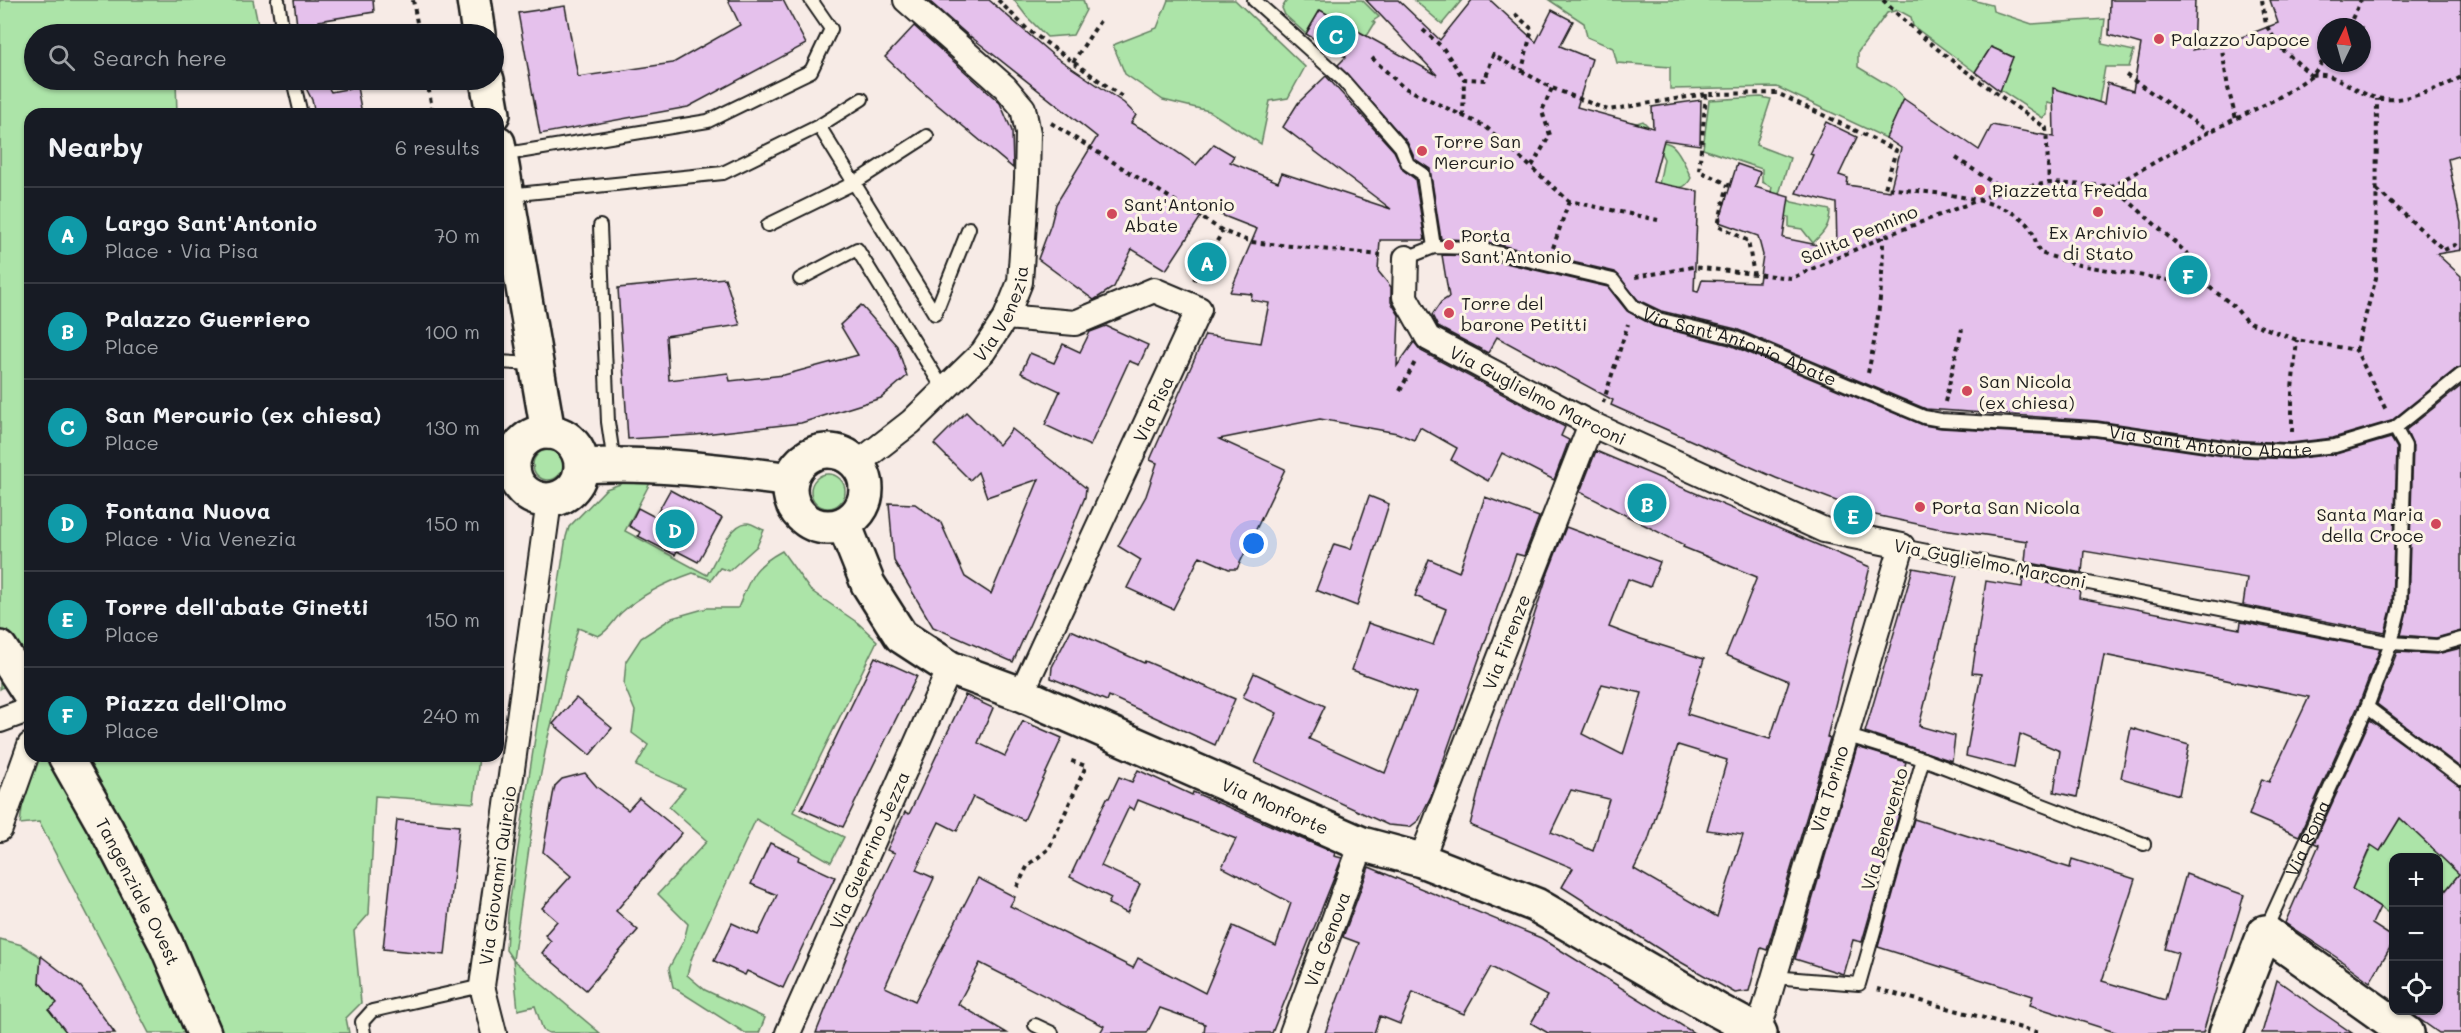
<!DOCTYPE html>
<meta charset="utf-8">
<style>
body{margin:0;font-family:Mali,sans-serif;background:#20242c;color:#f1f3f6}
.controls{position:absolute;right:18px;bottom:18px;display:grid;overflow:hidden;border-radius:12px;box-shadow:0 2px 4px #0004}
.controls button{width:54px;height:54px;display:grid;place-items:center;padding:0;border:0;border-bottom:2px solid #363941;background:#171b24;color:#f1f3f6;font:30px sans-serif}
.compass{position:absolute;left:2317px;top:18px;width:54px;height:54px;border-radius:50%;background:#171b24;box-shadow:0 2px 4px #0004;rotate:5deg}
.you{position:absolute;left:1254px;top:544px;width:21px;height:21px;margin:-15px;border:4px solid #fff;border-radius:50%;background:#1a73e8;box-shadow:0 0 0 9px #1a73e833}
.badge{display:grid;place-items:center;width:39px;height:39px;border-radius:50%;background:#d1495b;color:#fff;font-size:20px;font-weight:700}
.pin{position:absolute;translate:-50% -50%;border:3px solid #fff;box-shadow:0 2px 6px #0006}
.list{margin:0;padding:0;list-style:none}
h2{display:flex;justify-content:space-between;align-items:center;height:78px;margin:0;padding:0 24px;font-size:26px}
h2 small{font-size:20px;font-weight:400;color:#9ea1a6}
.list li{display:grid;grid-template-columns:39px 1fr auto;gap:18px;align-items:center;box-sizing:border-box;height:96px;padding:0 24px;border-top:2px solid #363941}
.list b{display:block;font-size:22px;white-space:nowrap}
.list p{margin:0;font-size:20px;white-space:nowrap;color:#9ea1a6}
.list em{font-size:20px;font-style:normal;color:#9ea1a6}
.icon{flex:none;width:33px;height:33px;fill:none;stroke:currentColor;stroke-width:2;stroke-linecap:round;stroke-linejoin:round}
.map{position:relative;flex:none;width:2461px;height:1033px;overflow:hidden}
.search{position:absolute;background:#171b24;box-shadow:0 2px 4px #0004;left:24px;top:24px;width:480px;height:66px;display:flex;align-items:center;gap:15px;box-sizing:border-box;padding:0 21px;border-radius:33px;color:#9ea1a6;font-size:22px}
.panel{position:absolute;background:#171b24;box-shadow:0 2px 4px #0004;left:24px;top:108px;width:480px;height:654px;border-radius:18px}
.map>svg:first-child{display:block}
</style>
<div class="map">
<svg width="2461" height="1033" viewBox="0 0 2461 1033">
<rect width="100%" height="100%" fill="#f7ebe6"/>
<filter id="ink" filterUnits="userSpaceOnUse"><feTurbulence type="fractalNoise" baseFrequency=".0167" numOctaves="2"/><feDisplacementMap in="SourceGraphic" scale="12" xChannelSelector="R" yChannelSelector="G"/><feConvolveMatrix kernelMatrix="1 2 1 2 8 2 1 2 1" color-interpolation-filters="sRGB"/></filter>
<g filter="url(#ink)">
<g fill="#ace4a8" stroke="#648062" stroke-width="1.5">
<polygon points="0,0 253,0 260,34 34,34 34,80 176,80 177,114 30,114 30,669 0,689"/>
<polygon points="1014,0 1083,0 1086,10 1073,35 1047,37 1027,17"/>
<polygon points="1168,0 1235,0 1305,67 1288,98 1270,101 1261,144 1209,111 1163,100 1125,74 1113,45 1157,28"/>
<polygon points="1287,0 1362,0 1379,17 1373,21 1375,23 1367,36 1320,10 1306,34 1285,15 1282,8"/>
<polygon points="1414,0 1462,0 1442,24"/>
<polygon points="1549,0 1972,0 1992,5 1993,11 2032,24 2105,19 2102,44 2134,51 2129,67 2105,67 2097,114 2047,103 2047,115 2043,118 1999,89 2013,57 1991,47 1975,72 1913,26 1911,17 1898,10 1887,13 1858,52 1858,67 1895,89 1904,99 1886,138 1777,87 1670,89 1670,67 1617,63 1613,48 1587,37 1584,23"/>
<path d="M1761,97L1771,99L1756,145L1790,158L1779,194L1792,202L1830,210C1830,226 1824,232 1813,243L1802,229L1789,227V217L1767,212L1772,187L1762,182V169L1703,149L1709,100Z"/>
<path d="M1625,121L1637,123L1643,121L1649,127L1647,136C1656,141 1662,141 1670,144C1679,148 1687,169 1691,178C1684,193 1673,187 1659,184L1664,159L1661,153L1648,152Z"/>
<circle cx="548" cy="465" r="15"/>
<circle cx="828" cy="491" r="17"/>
<path d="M629,481L650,483L625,531L707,575C715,562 730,523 747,523C752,523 759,528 764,530L757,546L729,571L720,568L711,580L693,573C667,582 642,594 621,613C613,621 609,631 598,636L578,628L548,737L536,799L513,960L600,1033H549L543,1030L535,1006L518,1010L513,960L506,950L508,913L566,537L569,527L606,489Z"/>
<path d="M782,551L810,590L858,623L877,641L793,812L844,837L831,862L756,819L692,957L687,975L705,990L765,1018L759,1033H745L673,987L669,968L684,940L688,924L658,894L707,841L669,807L685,788L636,766L648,745L632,733L635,711L624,685L626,661L641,638L672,618L707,608H738C750,579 752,567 782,551Z"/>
<polygon points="33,756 479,756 474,803 375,796 369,914 354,931 361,1003 346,1018 349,1033 149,1033 39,822 20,824 26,776"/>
<polygon points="2400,818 2461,872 2439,899 2438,858 2394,858 2393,916 2352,889 2372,845 2380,850"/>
<polygon points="0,939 22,945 38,955 103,1033 0,1033"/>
</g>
<g fill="#e5c1ec" stroke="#1c1c1c" stroke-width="1.5" fill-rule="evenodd">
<polygon points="294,0 373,0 374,12 319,21 316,34 298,34"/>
<polygon points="728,0 783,0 806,44 688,107 540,134 518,13 565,6 578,77 673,63 740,25"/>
<polygon points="928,0 989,0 1054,56 1124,103 1136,115 1131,123 1148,132 1196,165 1214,144 1234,156 1230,162 1278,182 1282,173 1391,209 1283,127 1298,103 1326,76 1394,151 1403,170 1415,179 1425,240 1380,240 1378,271 1391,287 1391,302 1399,315 1397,366 1414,342 1421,351 1565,427 1561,436 1569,440 1554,480 1502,453 1488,481 1451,460 1457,448 1420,427 1414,440 1397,433 1320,419 1219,439 1285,469 1237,569 1229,569 1200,556 1173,609 1127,588 1141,560 1118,546 1146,496 1157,463 1150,460 1205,335 1261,343 1269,303 1251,300 1252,294 1230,292 1257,229 1206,209 1166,270 1132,249 1114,287 1094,300 1038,259 1051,224 1056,204 1097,137 970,36 971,38"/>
<path d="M1366,0H1398L1440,40L1472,0H1490L1536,42L1552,10L1573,21L1560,46L1592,59L1577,107L1653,128L1652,107L1701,100L1700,145L1664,140L1653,182L1698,191L1694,291L1698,292L1702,280L1759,282L1763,255L1758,236L1719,222L1737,164L1760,172L1755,187L1789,197L1783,238L1837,249L1836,203L1796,193L1813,155L1810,154L1826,122L1857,137L1839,175L1848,178L1847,185L1890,191L1901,148L1886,138L1904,99L1979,150L1992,125L2054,137L2053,88L2104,104L2107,83L2133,91L2141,44L2109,35L2110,0H2195L2193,50L2242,37L2278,23L2270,0H2461V155L2448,159L2461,223V250L2437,254L2461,276V367L2456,369L2391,421L2333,438L2291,443L2226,440L2097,421L1926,409L1736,329L1661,311L1638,300L1615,272L1479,240L1441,239L1430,169L1415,159L1407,142L1338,65L1346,57L1306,34L1320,10L1437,75ZM2326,27H2362V63H2326Z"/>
<polygon points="914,26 1000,103 1012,131 1013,168 921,91 885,57"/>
<polygon points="1991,47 2013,57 2000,91 1975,72"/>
<polygon points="302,80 324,80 331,92 357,87 362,114 315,114 312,100"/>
<polygon points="1442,255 1476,256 1608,287 1627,311 1654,326 1730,345 1923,425 1941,428 2095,437 2224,456 2291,459 2336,454 2391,438 2397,448 2392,606 2385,633 2243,605 2247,578 2084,551 2082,573 2025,562 2027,541 1936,528 1866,513 1859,523 1842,519 1839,502 1776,478 1611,405 1613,400 1497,337 1488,353 1438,327 1432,315 1441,302 1449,297"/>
<polygon points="725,278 740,325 666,336 669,380 728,373 730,381 784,375 858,355 840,325 861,305 897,346 907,376 881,398 801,423 695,435 628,439 618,288"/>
<polygon points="1106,326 1148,345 1139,365 1129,361 1090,446 1045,425 1060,391 1021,373 1030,353 1054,363 1063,344 1080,352 1090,332"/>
<polygon points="2461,386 2461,631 2436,638 2401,635 2408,607 2413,446 2406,430"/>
<polygon points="966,412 999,445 1012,429 1086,488 1085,497 1071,531 1013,662 933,627 894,561 889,503 915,504 941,523 965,577 991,594 1039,479 987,497 978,472 970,480 934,444"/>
<path d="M1596,451L1870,567L1827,737L1830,738L1767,950L1761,948L1749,991L1735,993L1670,956L1562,887L1573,868L1470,825L1485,766L1548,573L1566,527L1660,562L1650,587L1628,579L1609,627L1638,638L1704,659L1687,714L1770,739L1789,681L1726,655L1757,577L1683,547L1684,545L1580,492ZM1602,684L1642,693L1623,755L1582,734ZM1678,745L1727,760L1707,830L1743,835L1717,917L1634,869L1648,841ZM1571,790L1609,799L1593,851L1551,832Z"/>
<polygon points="670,490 722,518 698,562 677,551 675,555 638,536 640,532 629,526 638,508 655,517"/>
<polygon points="1369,496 1389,504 1357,606 1316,590 1334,544 1351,549"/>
<polygon points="1485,497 1539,517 1524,556 1516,554 1431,796 1419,820 1410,827 1388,825 1255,763 1277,713 1243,697 1254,673 1325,706 1309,739 1385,773 1416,693 1352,670 1368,623 1433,645 1446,609 1415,596 1429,559 1459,572"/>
<polygon points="1913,568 1957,576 1919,726 1955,736 1952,761 1865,732"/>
<polygon points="2023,578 2080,590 2079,598 2240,629 2241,622 2380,649 2359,704 2299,836 2249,815 2262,779 2269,782 2309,697 2104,655 2077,797 2054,792 2060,751 2020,734 2014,768 1966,756 1981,674 1972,673 1986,581 2022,587"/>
<polygon points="1071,630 1144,663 1145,661 1235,699 1215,745 1109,696 1107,701 1051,678 1052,667"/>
<polygon points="2461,648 2461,768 2377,704 2397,652 2437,654"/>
<polygon points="875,657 917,676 843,827 801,809"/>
<polygon points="965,695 993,708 978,743 1005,756 1023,721 1062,738 1024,820 973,797 957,831 939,822 916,870 934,878 885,987 915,1001 978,878 1015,897 1010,906 1133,968 1138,958 1205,993 1233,926 1276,946 1291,903 1222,867 1236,839 1138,800 1134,810 1129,807 1101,866 1140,884 1127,913 1108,904 1111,898 1070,877 1107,798 1109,798 1119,777 1132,782 1138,770 1192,795 1193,792 1335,853 1334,856 1342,858 1272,1033 1204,1033 1205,1024 1160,1008 1147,1033 1100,1033 1104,1026 980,963 958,1004 1007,1033 816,1033 849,951 895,853 887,850 905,812 909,814"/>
<polygon points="576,698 612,728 590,755 553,724"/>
<polygon points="2370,720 2461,786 2461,1033 2439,1033 2408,1011 2439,1011 2439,899 2459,874 2400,818 2380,851 2371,845 2352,889 2380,907 2372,924 2394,938 2394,941 2370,982 2336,957 2285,923 2319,845 2314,843"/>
<polygon points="2131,728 2189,745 2179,795 2121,778"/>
<polygon points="1857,747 1906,762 1891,812 1899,814 1862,942 1853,940 1843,974 1795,959"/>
<polygon points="585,773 597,787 628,810 639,798 682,833 616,911 638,930 586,990 542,953 551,941 545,935 557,921 542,908 571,876 543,852 553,795 555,786 562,779"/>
<polygon points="1914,819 2070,868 2072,859 2135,879 2102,981 2165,1000 2178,953 2165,949 2186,874 2244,895 2203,1033 2118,1033 2030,1005 2033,996 1878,947"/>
<polygon points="397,820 459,826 445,955 383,949"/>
<polygon points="770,843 799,856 798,860 835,877 783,988 747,971 745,975 714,961 732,923 758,935 777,895 751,884"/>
<polygon points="1369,867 1541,938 1694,1033 1548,1033 1531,1023 1547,996 1491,967 1464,1014 1413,992 1400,1024 1380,1016 1374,1033 1325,1033 1359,943 1343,937"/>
<polygon points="41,956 81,987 115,1033 67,1033 49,1010 57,1003 39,982"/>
<polygon points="2277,980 2323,1013 2352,1033 2262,1033"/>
</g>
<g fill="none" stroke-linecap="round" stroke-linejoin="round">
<defs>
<g id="lane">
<polyline points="278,0 283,34"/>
<polyline points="1254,0 1342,79 1401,147 1408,164 1423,174 1434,247"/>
<polyline points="293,80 301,114"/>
<polyline points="819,126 862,99"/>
<polyline points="500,155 708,121 811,71 831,29 811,0"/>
<polyline points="508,195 723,173 819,126 935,314 969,228"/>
<polyline points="768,225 854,183 927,136"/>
<polyline points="600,226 608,422 614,463"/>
<path id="s1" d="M1406,258L1434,247L1477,248L1613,280L1633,306L1658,319L1733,337L1924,417L1941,420L2096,429L2225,448L2291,451L2335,446L2395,428L2461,375"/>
<polyline points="800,279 857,249 944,390"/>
<polyline points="498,362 535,364"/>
<polyline points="1902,546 2391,643 2437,646 2461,639"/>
<polyline points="2367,707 2461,778"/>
<polyline points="1845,735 1923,759 2144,844"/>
<path id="s2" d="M2265,931L2367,707L2391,643L2400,607L2405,446L2395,428"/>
<polyline points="1773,977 1859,984 1923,759"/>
<polyline points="1035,1025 1052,1033"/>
<polyline points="364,1033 362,1022 372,1011 482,986"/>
</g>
<g id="street">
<path id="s3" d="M1406,258L1405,297L1428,338L1591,424L1824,530L1902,546L1758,1032"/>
<polyline points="1006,317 1075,323 1154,290 1199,309 1021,694"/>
<path id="s4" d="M857,464L911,422L983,352L1006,317L1020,282L1027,179L1028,133L1023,108L1005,87L906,0"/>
<polyline points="498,470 512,468"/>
<polyline points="0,720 30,709"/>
<polyline points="0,829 30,745"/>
<path id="s5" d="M1421,860L1591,424"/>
<path id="s6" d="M494,1033L482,986L549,501"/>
<path id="s7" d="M788,1033L950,668"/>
<path id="s8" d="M1292,1033L1362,844"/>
</g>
<g id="secondary">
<polyline points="474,0 479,34"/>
<polyline points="487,80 493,114"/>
<polyline points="498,143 548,432"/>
<circle cx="547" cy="466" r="34"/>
<circle cx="828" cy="489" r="38"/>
<path d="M582,466C652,462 722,471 791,480"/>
<path id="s9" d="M844,524L868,584L901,636L950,668L1021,694L1362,844L1421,860L1536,905L1717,1010L1760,1033"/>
<polyline points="2226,1033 2265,932 2407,1033"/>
</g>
<g id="primary">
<polyline points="0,648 30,694"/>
<path id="s10" d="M65,756L107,830L166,944L204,1033"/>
</g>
</defs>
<use href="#lane" stroke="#1c1c1c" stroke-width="16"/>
<use href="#street" stroke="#1c1c1c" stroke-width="28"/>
<use href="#secondary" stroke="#1c1c1c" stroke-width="38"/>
<use href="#primary" stroke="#1c1c1c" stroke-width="38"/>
<g stroke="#1c1c1c" stroke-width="4" stroke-dasharray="4.5 4.5" stroke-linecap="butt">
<polyline points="413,0 419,34"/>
<polyline points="998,0 1027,29 1125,99"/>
<path d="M1883,0C1932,50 1989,88 2046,128L2049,183"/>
<polyline points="2262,0 2266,25 2279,46 2312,76"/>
<polyline points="1515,14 1532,29 1522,70"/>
<polyline points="2348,27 2361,0"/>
<path d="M1423,30L1443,48L1464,79L1485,80L1493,55L1552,88L1608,110L1706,94L1777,93L1896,150L1885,188C1923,192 1999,195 2027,223C2033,229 2036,245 2040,253L2079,265L2209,287L2234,306L2246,321L2297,340L2356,350L2386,410"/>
<polyline points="2221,43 2228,88 2236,119"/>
<polyline points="1372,58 1403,87 1486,127 1569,201 1658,220"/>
<polyline points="1073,62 1100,21"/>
<polyline points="2126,75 2209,132"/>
<path d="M2312,75C2337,71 2354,93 2377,98C2399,104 2442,89 2461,77"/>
<polyline points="427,80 433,114"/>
<polyline points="1706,94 1699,171 1728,184 1718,225 1748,241 1754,275"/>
<polyline points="1463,116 1464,79"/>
<polyline points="1051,123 1223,231 1251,242 1381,255"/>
<polyline points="1956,158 2004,190"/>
<polyline points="1532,166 1550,135 1542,111 1552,88"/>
<polyline points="2112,186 2200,265 2209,287"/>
<polyline points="2377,190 2444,250 2455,245 2461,250"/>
<polyline points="1553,248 1569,201"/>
<polyline points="1635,277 1693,267 1792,278 1883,237 2004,190 2049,183 2112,186 2209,132 2276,99 2312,76 2326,57"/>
<polyline points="1194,280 1223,231"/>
<polyline points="2356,350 2376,278 2377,99"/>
<path d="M1868,373C1878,327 1883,284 1883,237"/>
<polyline points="1400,391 1416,360"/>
<polyline points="1945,402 1962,329"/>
<polyline points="1603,403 1628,324"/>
<polyline points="2292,432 2292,389 2297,340"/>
<polyline points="1017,887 1028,865 1049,849 1086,766 1069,760"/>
<polyline points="1877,989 2040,1033"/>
</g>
<use href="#lane" stroke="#fcf5e5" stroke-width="12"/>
<use href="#street" stroke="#fcf5e5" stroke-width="24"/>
<use href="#secondary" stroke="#fcf5e5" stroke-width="33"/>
<use href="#primary" stroke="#fcf5e5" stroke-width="33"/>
</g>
</g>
<g fill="#d1495b" stroke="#fcf5e5" stroke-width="2">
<circle cx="2159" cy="39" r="6"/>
<circle cx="1422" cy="151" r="6"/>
<circle cx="1980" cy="190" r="6"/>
<circle cx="2098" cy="212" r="6"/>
<circle cx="1112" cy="214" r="6"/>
<circle cx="1449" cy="245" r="6"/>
<circle cx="1449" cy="313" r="6"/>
<circle cx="1967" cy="391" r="6"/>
<circle cx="1920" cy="507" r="6"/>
<circle cx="2436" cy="524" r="6"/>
</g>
<g text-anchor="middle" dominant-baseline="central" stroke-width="6" stroke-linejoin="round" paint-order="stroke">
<g font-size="18" fill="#1c1c1c" stroke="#fcf5e5" text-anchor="start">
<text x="2171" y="39">Palazzo Japoce</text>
<text x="1434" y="141">Torre San<tspan x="1434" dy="21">Mercurio</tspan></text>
<text x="1992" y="190">Piazzetta Fredda</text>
<text x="1124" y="204">Sant'Antonio<tspan x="1124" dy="21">Abate</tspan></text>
<text x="2098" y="232" text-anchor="middle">Ex Archivio<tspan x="2098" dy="21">di Stato</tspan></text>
<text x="1461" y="235">Porta<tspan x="1461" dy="21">Sant'Antonio</tspan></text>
<text x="1461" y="303">Torre del<tspan x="1461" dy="21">barone Petitti</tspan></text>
<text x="1979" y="381">San Nicola<tspan x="1979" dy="21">(ex chiesa)</tspan></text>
<text x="1932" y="507">Porta San Nicola</text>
<text x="2424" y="514" text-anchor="end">Santa Maria<tspan x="2424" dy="21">della Croce</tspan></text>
</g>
<g font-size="18" fill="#1c1c1c" stroke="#fcf5e5">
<text transform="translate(1859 234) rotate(-23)">Salita Pennino</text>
<text stroke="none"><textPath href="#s4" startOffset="212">Via Venezia</textPath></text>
<text stroke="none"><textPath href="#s1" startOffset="360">Via Sant'Antonio Abate</textPath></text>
<text stroke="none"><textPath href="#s3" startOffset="210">Via Guglielmo Marconi</textPath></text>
<text transform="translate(1153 409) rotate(-65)">Via Pisa</text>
<text stroke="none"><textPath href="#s1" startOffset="846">Via Sant'Antonio Abate</textPath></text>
<text transform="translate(1990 563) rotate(11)">Via Guglielmo Marconi</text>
<text stroke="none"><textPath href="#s5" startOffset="234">Via Firenze</textPath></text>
<text transform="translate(1829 789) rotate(-73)">Via Torino</text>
<text stroke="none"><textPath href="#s9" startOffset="538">Via Monforte</textPath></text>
<text transform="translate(1884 829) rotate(-74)">Via Benevento</text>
<text stroke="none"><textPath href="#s2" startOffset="102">Via Roma</textPath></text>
<text stroke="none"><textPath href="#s7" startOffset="200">Via Guerrino Jezza</textPath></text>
<text stroke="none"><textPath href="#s6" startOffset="160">Via Giovanni Quircio</textPath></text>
<text stroke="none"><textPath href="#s10" startOffset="154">Tangenziale Ovest</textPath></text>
<text stroke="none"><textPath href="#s8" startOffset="100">Via Genova</textPath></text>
</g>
</g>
</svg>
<div class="controls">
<button>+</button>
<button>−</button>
<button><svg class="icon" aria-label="locate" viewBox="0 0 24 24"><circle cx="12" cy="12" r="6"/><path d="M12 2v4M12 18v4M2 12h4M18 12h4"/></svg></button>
</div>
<svg class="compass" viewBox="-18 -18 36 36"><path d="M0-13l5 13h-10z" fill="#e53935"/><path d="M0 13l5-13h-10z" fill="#9ea1a6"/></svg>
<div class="you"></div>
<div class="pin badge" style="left:1207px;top:262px;background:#0f9aa8">A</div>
<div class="pin badge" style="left:1647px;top:503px;background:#0f9aa8">B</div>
<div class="pin badge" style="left:1336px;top:35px;background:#0f9aa8">C</div>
<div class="pin badge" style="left:675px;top:529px;background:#0f9aa8">D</div>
<div class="pin badge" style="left:1853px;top:515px;background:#0f9aa8">E</div>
<div class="pin badge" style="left:2188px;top:275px;background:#0f9aa8">F</div>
<div class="search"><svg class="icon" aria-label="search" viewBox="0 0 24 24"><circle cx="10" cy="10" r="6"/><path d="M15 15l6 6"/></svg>Search here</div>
<section class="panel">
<h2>Nearby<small>6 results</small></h2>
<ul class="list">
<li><span class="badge" style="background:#0f9aa8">A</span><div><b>Largo Sant'Antonio</b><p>Place · Via Pisa</p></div><em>70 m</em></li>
<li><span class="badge" style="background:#0f9aa8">B</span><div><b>Palazzo Guerriero</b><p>Place</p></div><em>100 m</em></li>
<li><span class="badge" style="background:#0f9aa8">C</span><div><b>San Mercurio (ex chiesa)</b><p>Place</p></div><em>130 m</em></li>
<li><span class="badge" style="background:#0f9aa8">D</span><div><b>Fontana Nuova</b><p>Place · Via Venezia</p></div><em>150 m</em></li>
<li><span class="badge" style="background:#0f9aa8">E</span><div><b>Torre dell'abate Ginetti</b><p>Place</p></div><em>150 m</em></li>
<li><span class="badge" style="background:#0f9aa8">F</span><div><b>Piazza dell'Olmo</b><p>Place</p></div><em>240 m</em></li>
</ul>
</section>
</div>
